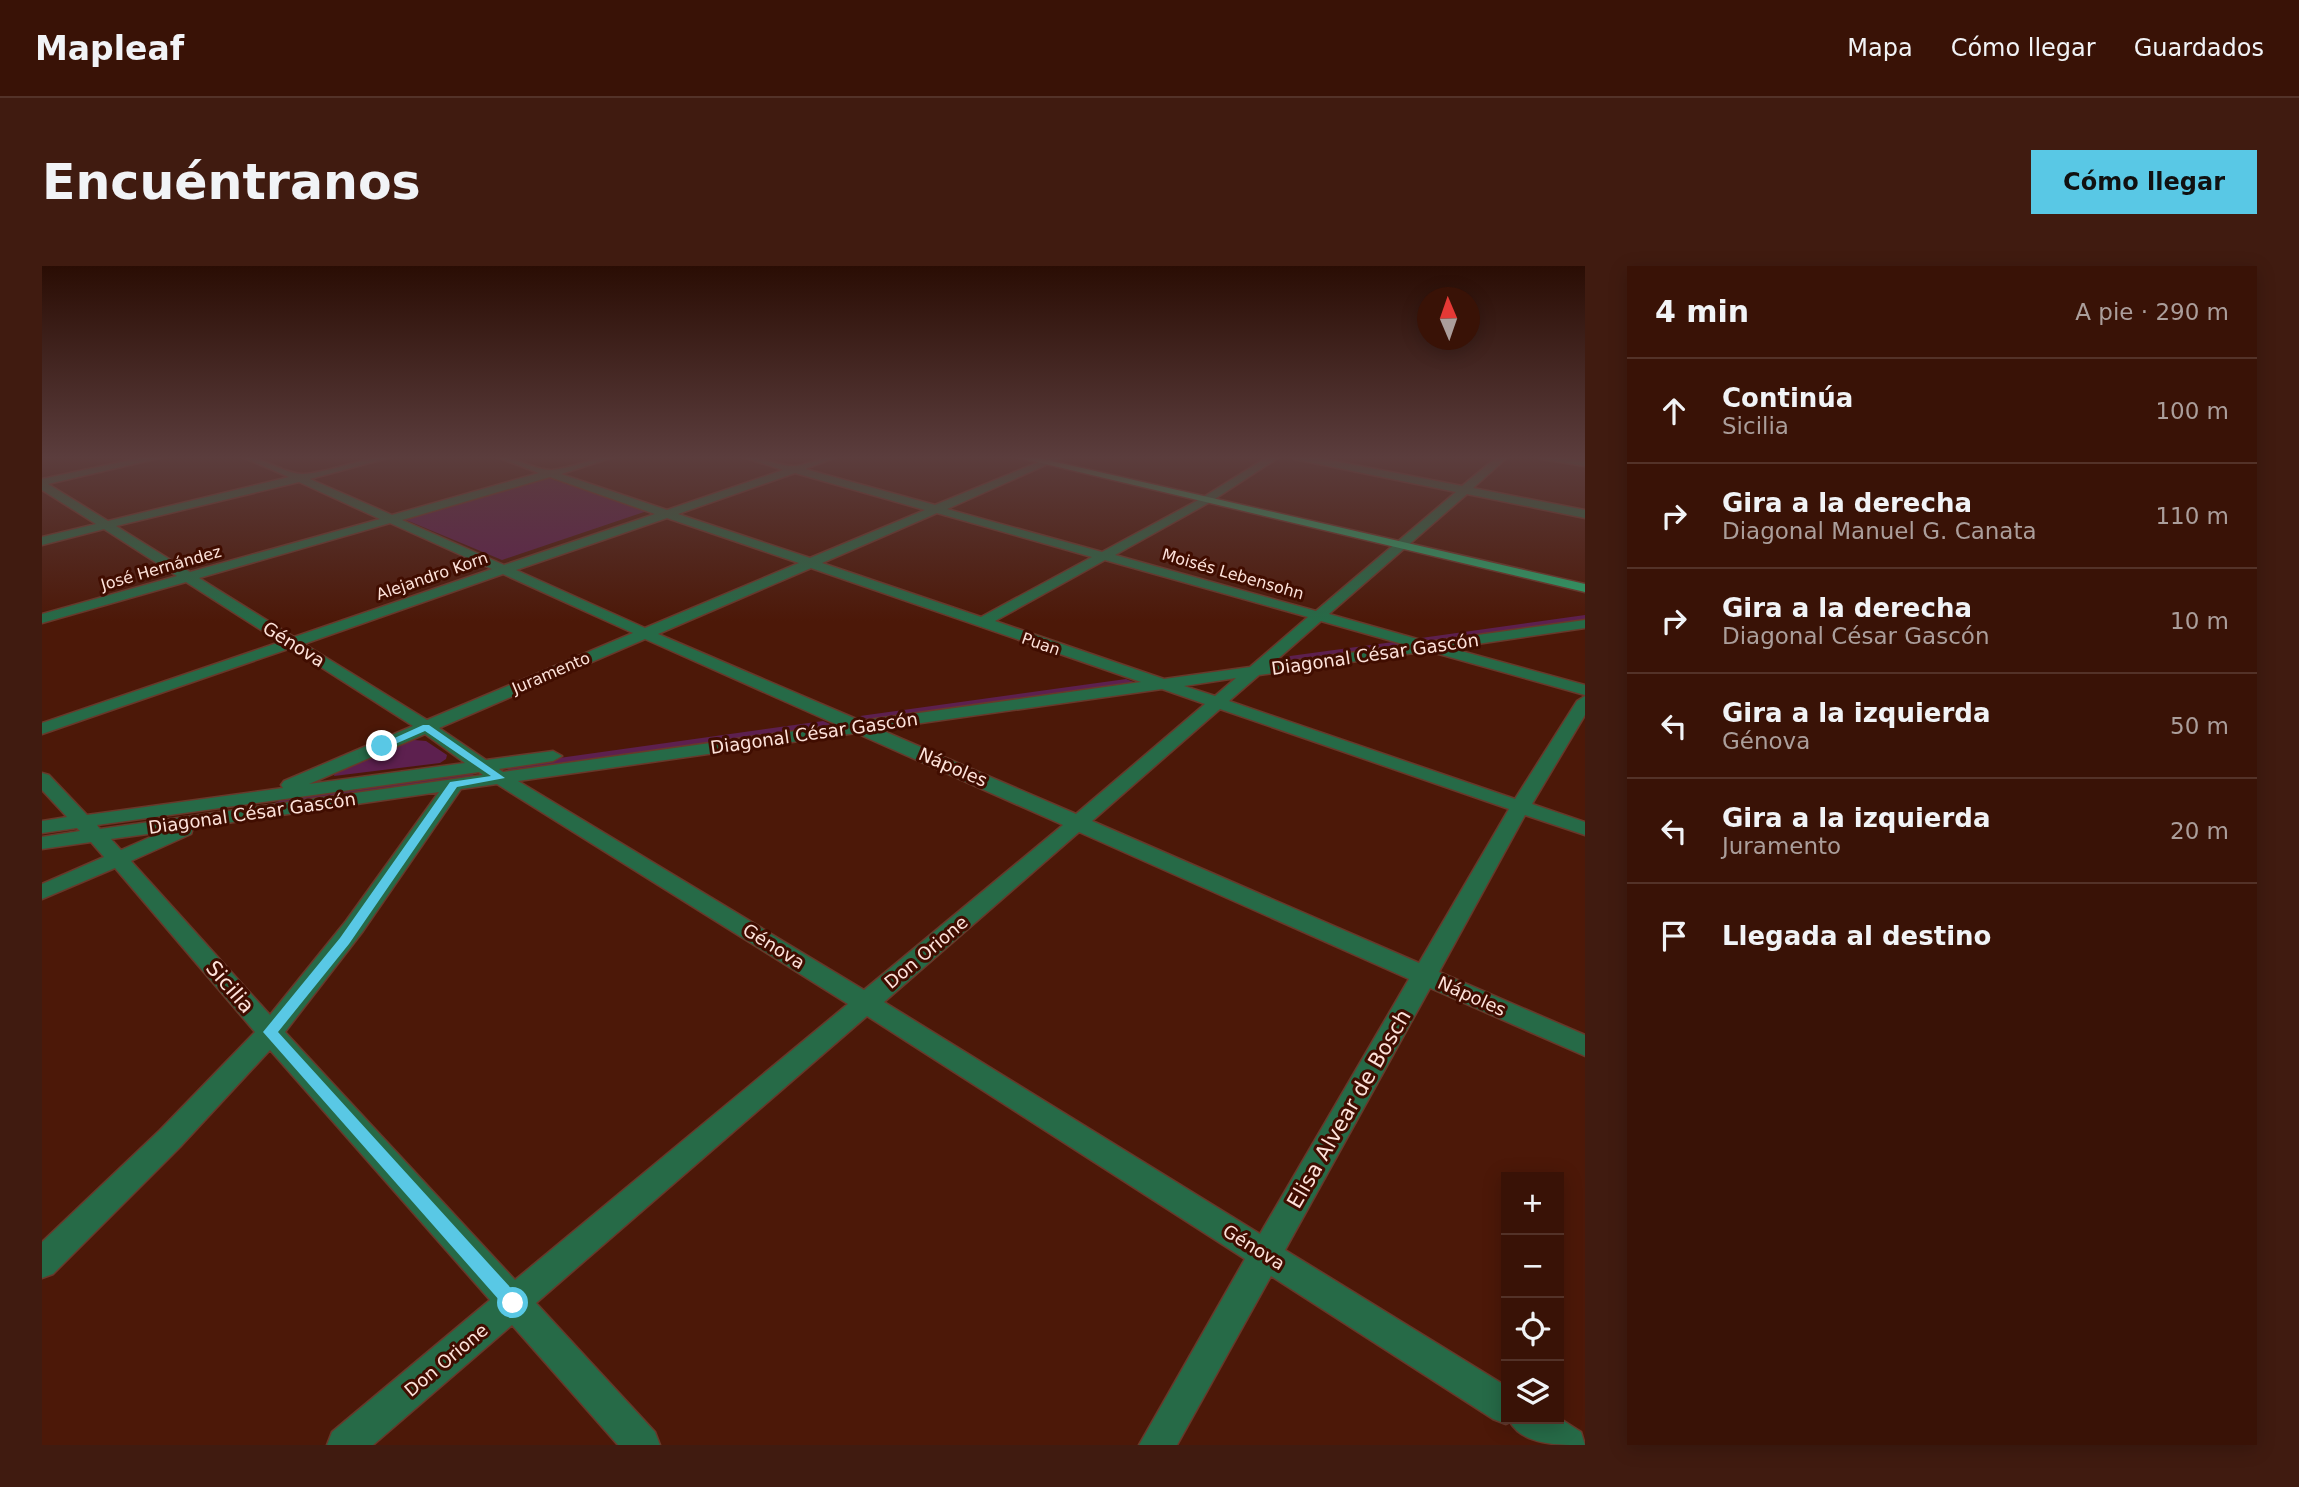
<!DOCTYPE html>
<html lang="es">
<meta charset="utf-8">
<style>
body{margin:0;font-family:"DejaVu Sans",sans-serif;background:#401b10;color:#f1f3f6}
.controls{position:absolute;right:21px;bottom:21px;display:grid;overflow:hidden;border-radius:0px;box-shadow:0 4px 18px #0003}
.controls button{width:63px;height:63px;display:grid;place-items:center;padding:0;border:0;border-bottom:2px solid #533228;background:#391206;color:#f1f3f6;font:35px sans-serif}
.compass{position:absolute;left:1375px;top:21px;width:63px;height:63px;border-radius:50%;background:#391206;box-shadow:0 4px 18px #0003;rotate:358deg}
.stop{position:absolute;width:21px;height:21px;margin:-16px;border:5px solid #59c8e5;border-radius:50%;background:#fff}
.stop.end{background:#59c8e5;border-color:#fff;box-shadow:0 2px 7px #0008}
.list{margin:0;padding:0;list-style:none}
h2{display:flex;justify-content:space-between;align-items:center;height:91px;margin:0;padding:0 28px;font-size:30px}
h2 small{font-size:23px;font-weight:400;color:#ab9e9b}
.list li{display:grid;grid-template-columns:46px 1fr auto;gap:21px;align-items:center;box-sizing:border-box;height:105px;padding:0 28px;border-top:2px solid #533228}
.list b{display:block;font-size:26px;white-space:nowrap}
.list p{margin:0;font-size:23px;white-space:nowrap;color:#ab9e9b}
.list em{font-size:23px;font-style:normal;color:#ab9e9b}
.icon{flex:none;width:38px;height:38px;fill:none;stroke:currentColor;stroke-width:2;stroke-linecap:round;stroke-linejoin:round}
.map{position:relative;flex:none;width:1543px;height:1179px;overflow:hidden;border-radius:0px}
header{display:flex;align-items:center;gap:42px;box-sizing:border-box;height:98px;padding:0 35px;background:#391206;border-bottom:2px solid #533228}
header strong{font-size:33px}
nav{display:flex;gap:38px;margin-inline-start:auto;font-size:24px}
.intro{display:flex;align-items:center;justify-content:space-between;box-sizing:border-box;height:168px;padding:0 42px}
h1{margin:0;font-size:49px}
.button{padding:18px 32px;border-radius:0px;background:#59c8e5;color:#111;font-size:24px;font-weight:700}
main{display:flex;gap:42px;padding:0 42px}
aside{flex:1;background:#391206;border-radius:0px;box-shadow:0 4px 18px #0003}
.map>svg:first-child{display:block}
</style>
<header>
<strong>Mapleaf</strong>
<nav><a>Mapa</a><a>Cómo llegar</a><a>Guardados</a></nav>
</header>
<div class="intro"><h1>Encuéntranos</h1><a class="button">Cómo llegar</a></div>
<main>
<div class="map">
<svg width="1543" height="1179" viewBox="0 0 1543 1179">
<rect width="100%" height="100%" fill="#4c1808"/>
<g fill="#5d204f">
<polygon points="500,210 605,245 460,294 357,251"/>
<polygon points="1543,349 1543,355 1393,376 1379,372"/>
<polygon points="1351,376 1366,380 1241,397 1248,390"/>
<polygon points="1084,413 1097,418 830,455 818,450"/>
<polygon points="781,455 793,460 470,506 460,500"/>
<polygon points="372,474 384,475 405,489 404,493 398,497 292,510 293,507"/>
<polygon points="426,505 435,511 224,541 248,530"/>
</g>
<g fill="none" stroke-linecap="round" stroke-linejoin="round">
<defs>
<g id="minor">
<path d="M107,190H126L6,218L66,255L247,211L198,190C221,190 244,209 261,208C292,206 321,190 353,190L268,213L350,249L497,207L452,190C472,190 495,205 510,204C533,202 552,190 575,190L519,208L625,244L741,204L698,190C716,190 740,201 753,200C769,198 781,190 797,190L763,203L893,239L1011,190H1024L905,243L1060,286L1160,232L1227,190H1239L1168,236L1073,289L1274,345L1414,226L1252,193L1247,190H1267L1420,220L1456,190H1467L1431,222L1543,244V252L1425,228L1287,348L1386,376L1543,354V362L1408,382L1543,419V429L1386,385L1217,409L1187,435L1473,533L1535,435L1543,430V449L1490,538L1543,556V569L1483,549L1397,706L1543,769V790L1388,722L1243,984L1464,1120V1153L1517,1152L1539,1166L1543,1179C1516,1179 1481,1179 1468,1156L1464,1158L1451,1153L1229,1010L1135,1179H1097L1203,993L825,750L494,1037L613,1166L618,1179H576L470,1059L331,1179H285L290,1166L448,1034L228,784L138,881L11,1008L0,1012V976L118,864L213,766L73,602L0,633V618L62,591L49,576L0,583V571L38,565L35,562L0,567V555L25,551L0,524V507L7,509L45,549L241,522L239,519L242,515L371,460L249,382L0,468V457L238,376L144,316L0,357V348L135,310L62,263L0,279V271L54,258L0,224V213ZM753,207L883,244L768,292L636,248ZM508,211L613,248L462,299L360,254ZM257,216L338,253L148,306L74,260ZM895,247L1050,291L939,351L780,297ZM625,252L757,297L603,362L474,304ZM348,257L450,303L252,371L157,312ZM1063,294L1266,351L1208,401L1122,413L953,355ZM769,302L1099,416L819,455L616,368ZM461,308L591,367L385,454L262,378ZM1279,355L1364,379L1230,398ZM603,373L796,459L461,506L457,503L511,495L520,490L511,485L444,494L397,462ZM1194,412L1173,430L1142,420ZM1120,423L1163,438L1034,548L837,463ZM1178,443L1467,543L1377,697L1050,555ZM814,467L1021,559L822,724L476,515ZM383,468L423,497L267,518ZM437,506L441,509L58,563L55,559ZM455,518L806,738L473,1014L243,766L321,665L419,523ZM397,526L304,655L228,749L89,595L149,568L151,562ZM120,566L79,584L69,573ZM1037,566L1367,713L1218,968L842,736Z"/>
<polygon points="1494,190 1543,194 1543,200 1499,193"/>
</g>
<polygon id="major" points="970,190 988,190 1543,318 1543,326"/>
</defs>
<use href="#minor" stroke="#68382a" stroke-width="3"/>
<use href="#major" stroke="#68382a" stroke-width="3"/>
<use href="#minor" fill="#266a47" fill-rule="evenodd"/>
<use href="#major" fill="#29a269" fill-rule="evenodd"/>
</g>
<linearGradient id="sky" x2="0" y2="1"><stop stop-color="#2a0d04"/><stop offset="0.54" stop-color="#5b3d3d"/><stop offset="1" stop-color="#5b3d3d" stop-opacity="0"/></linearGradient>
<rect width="1543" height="355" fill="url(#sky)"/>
<polygon fill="#59c8e5" points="381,459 387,459 463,512 415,521 307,678 236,766 477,1031 480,1037 477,1043 471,1045 465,1043 221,766 298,672 408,516 449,510 383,465 344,482 335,480"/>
<g text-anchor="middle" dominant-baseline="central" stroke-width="6" stroke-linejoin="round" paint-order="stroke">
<g font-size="16" fill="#fde2da" stroke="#400d00">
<text transform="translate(119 302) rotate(-16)">José Hernández</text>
<text transform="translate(1191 308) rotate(16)">Moisés Lebensohn</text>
<text transform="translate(390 310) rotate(-19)">Alejandro Korn</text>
<text transform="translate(999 378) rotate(19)">Puan</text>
<text transform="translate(509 407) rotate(-23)">Juramento</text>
</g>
<g font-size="18" fill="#fde2da" stroke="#400d00">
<text transform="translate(252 378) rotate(32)">Génova</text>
<text transform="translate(1333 388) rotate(-8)">Diagonal César Gascón</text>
<text transform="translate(772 467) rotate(-8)">Diagonal César Gascón</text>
<text transform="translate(911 501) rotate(23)">Nápoles</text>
<text transform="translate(210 547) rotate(-8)">Diagonal César Gascón</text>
<text transform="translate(732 680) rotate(32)">Génova</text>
<text transform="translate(884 686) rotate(-40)">Don Orione</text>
<text transform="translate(1430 730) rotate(24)">Nápoles</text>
<text transform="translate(1212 981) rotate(32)">Génova</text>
<text transform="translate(404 1094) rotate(-40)">Don Orione</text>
</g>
<g font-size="21" fill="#fde2da" stroke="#400d00">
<text transform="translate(188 721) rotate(49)">Sicilia</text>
<text transform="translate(1307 843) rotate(-60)">Elisa Alvear de Bosch</text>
</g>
</g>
</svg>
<div class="controls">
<button>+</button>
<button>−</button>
<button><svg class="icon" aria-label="locate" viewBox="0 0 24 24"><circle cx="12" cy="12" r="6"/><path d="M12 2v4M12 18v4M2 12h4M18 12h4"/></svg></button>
<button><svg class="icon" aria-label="layers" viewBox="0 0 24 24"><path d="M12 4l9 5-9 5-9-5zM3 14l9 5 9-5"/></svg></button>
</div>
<svg class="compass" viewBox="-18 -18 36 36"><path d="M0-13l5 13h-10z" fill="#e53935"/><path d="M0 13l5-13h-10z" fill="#ab9e9b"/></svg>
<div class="stop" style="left:471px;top:1037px"></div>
<div class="stop end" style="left:340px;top:480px"></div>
</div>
<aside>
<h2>4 min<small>A pie · 290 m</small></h2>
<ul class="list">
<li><svg class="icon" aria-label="ahead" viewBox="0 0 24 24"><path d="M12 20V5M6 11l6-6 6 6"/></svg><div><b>Continúa</b><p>Sicilia</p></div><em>100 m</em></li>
<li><svg class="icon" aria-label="right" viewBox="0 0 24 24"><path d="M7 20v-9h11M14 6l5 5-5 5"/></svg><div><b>Gira a la derecha</b><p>Diagonal Manuel G. Canata</p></div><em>110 m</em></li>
<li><svg class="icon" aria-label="right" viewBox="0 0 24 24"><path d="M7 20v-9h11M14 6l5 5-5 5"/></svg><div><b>Gira a la derecha</b><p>Diagonal César Gascón</p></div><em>10 m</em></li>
<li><svg class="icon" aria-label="left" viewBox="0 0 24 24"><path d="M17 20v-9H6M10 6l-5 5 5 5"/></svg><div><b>Gira a la izquierda</b><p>Génova</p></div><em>50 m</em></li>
<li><svg class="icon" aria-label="left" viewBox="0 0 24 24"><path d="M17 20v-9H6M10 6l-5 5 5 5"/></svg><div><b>Gira a la izquierda</b><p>Juramento</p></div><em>20 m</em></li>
<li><svg class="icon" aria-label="arrive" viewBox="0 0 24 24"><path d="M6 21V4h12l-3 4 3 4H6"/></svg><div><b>Llegada al destino</b></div></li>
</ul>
</aside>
</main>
